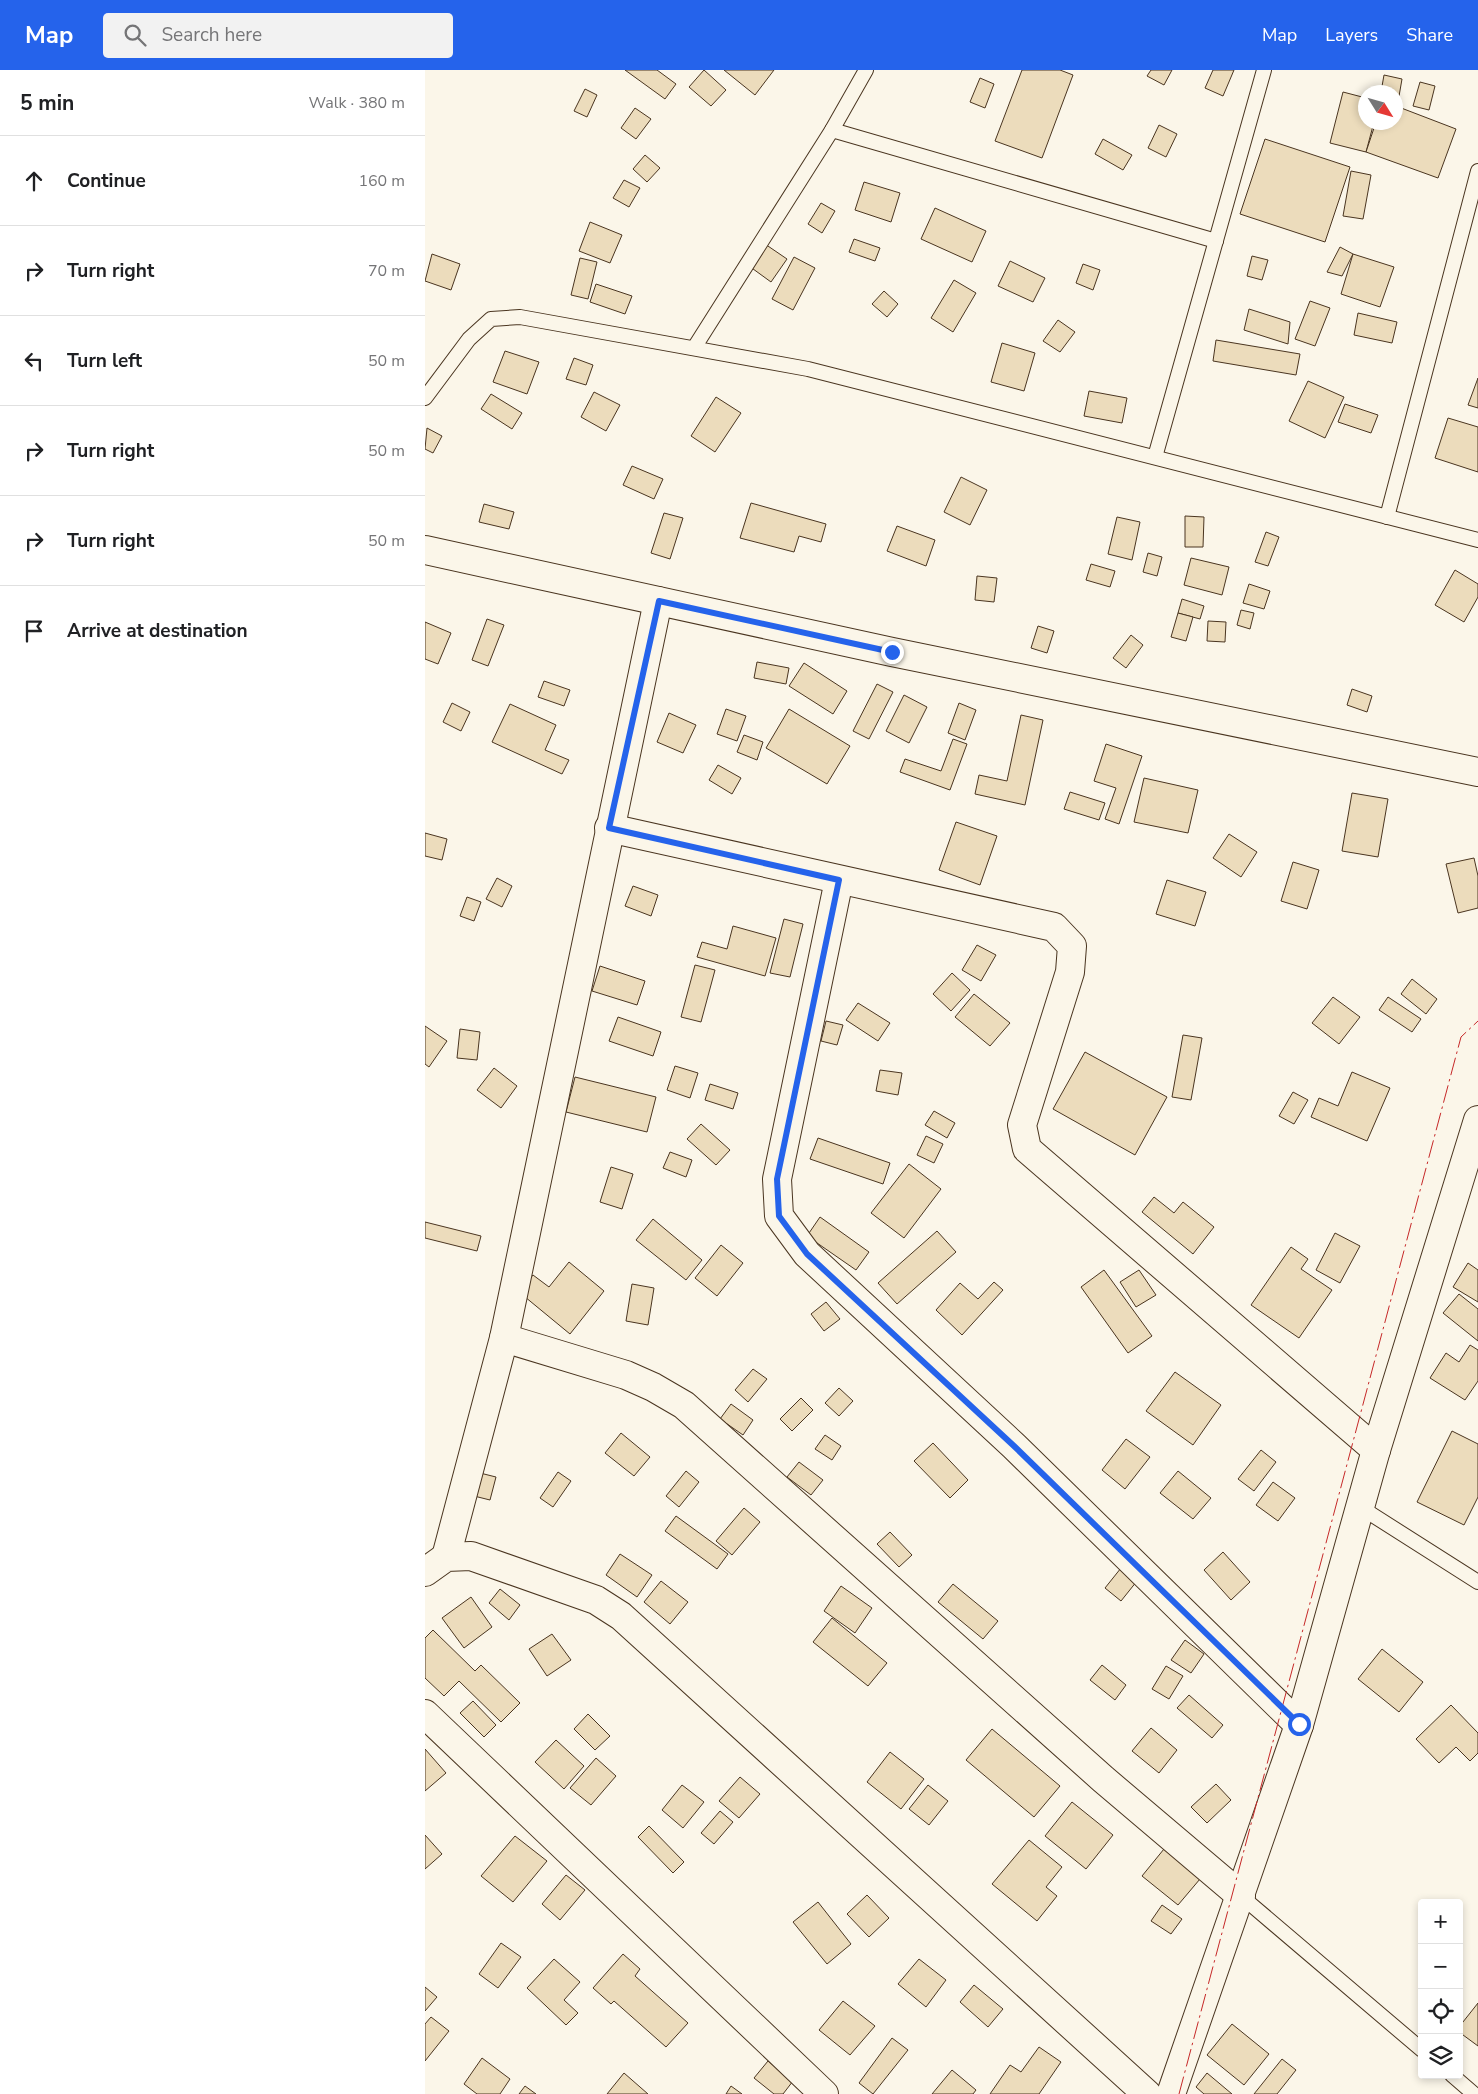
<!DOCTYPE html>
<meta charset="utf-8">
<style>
body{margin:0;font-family:"Nunito Sans",sans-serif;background:#f2f2f2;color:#202124}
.controls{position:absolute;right:15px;bottom:15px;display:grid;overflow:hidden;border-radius:5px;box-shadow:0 2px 8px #0003}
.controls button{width:45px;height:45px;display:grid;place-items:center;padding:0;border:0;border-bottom:1px solid #e0e0e0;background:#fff;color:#202124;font:25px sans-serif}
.compass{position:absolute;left:933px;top:15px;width:45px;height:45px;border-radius:50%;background:#fff;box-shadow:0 2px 8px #0003;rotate:127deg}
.stop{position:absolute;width:15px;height:15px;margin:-11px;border:4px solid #2563eb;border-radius:50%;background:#fff}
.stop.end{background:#2563eb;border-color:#fff;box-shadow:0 1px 5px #0008}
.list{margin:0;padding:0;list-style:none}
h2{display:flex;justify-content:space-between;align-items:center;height:65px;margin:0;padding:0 20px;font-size:21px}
h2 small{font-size:16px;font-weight:400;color:#757577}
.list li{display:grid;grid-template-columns:32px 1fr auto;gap:15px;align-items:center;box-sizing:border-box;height:90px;padding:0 20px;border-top:1px solid #e0e0e0}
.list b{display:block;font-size:19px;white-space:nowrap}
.list em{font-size:16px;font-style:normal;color:#757577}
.icon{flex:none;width:28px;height:28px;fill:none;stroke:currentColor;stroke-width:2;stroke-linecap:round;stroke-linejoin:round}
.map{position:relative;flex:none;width:1053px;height:2024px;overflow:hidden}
header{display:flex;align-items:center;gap:30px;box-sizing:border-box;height:70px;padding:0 25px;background:#2563eb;color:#fff}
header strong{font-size:24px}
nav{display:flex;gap:28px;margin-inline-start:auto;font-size:18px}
.search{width:350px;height:45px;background:#f2f2f2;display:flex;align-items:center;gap:12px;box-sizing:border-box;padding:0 18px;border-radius:5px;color:#757577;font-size:19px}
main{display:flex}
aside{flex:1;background:#fff}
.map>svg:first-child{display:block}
</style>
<header>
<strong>Map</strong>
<div class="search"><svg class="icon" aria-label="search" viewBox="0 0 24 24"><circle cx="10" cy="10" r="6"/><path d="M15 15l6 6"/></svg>Search here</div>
<nav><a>Map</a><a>Layers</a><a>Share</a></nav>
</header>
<main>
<aside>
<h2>5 min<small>Walk · 380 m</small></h2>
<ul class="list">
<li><svg class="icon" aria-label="ahead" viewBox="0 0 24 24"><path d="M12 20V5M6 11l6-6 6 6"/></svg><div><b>Continue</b></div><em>160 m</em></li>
<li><svg class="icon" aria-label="right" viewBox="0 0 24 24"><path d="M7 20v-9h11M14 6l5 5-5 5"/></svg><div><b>Turn right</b></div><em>70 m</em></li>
<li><svg class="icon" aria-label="left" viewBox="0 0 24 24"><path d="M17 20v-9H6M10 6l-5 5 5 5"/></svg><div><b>Turn left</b></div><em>50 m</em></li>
<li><svg class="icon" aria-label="right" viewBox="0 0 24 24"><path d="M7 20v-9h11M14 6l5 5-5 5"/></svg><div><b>Turn right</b></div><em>50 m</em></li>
<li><svg class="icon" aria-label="right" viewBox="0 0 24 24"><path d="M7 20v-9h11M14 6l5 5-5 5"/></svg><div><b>Turn right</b></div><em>50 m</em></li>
<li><svg class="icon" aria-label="arrive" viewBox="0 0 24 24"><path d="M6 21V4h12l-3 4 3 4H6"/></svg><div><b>Arrive at destination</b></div></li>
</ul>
</aside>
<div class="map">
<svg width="1053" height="2024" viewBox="0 0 1053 2024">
<rect width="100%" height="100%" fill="#fbf6e9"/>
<g fill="#ecdcbc" stroke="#4a3520">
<polygon points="200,0 232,0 251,14 240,29"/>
<polygon points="279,0 301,20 286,36 264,17"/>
<polygon points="299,0 349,0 330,25"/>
<polygon points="597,0 635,0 648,5 617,88 570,71"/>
<polygon points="726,0 747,0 739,15 722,6"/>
<polygon points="788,0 809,0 798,26 780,18"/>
<polygon points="959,5 977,9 973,32 971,31 971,22 956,22"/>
<polygon points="555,8 569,14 560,38 545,32"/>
<polygon points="995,12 1010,16 1004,40 988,36"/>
<polygon points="160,19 172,25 162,47 149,41"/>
<polygon points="918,22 941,28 941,52 949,52 941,82 905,73"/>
<polygon points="971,36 1031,59 1013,108 941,82 951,52 971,52"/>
<polygon points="210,38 226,49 211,69 196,58"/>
<polygon points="734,55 752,64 741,87 723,78"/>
<polygon points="678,69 707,85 698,100 670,84"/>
<polygon points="840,69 925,97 900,172 815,144"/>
<polygon points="220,85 235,98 222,112 208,99"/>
<polygon points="926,101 946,105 938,149 918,146"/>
<polygon points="199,110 215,118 204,137 188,128"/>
<polygon points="439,112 475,123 466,152 430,140"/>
<polygon points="396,133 410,141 397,163 383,154"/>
<polygon points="510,138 561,161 547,192 496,169"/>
<polygon points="165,152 197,165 185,193 154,181"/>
<polygon points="429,169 455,178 450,191 424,182"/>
<polygon points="340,174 362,189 346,212 324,196"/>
<polygon points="915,177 928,184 917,206 902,202"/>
<polygon points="7,184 35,194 26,220 0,211"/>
<polygon points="928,184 969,197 955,237 916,224"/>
<polygon points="827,186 843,190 837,210 822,206"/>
<polygon points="369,187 390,198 368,240 347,229"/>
<polygon points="155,188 172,192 163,229 146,225"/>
<polygon points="585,191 620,208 608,232 573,216"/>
<polygon points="658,194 675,200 668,220 651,213"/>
<polygon points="529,210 551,223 528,262 506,248"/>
<polygon points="171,214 207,226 200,244 165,232"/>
<polygon points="459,221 473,234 462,247 447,234"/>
<polygon points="885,231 905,238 890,276 870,269"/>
<polygon points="824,239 865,252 863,274 819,260"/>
<polygon points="933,243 972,252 967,273 929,265"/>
<polygon points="633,250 650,262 635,282 618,271"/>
<polygon points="791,270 875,284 871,305 788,291"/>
<polygon points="577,273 610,283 599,321 566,312"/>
<polygon points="80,281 114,292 102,324 68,312"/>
<polygon points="149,288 168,295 161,315 141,309"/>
<polygon points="1053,308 1053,338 1043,335"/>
<polygon points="883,311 919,327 900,368 864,351"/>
<polygon points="664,321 702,328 697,353 659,346"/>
<polygon points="169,322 195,335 181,361 156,347"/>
<polygon points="66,324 97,343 87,359 56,339"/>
<polygon points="291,327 316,343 290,382 266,366"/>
<polygon points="920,334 953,345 946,363 913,352"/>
<polygon points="1023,348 1053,357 1053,402 1010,388"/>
<polygon points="2,358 17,366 8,383 0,379"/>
<polygon points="207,396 238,409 229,429 198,415"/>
<polygon points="536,407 562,420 545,455 519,442"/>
<polygon points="326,433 401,454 396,472 374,466 369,482 315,468"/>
<polygon points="59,434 89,442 84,459 54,452"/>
<polygon points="239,443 258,448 245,489 226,483"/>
<polygon points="760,446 779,447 778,477 760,477"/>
<polygon points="692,447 715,452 707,490 683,484"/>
<polygon points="472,456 510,470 501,496 462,481"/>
<polygon points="841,462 854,467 843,496 830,492"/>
<polygon points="723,483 737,487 732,506 718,502"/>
<polygon points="766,488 804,497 797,525 759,515"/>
<polygon points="666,494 690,501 685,517 661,510"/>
<polygon points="1030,500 1053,514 1053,527 1039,552 1010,535"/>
<polygon points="552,506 572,508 569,532 550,530"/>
<polygon points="824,514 845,521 839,539 818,533"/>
<polygon points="757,529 779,536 775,549 753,543"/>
<polygon points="816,540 829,543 825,559 812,555"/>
<polygon points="753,543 768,547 761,571 746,567"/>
<polygon points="62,549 79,555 63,596 47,590"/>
<polygon points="783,551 801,552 800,572 782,571"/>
<polygon points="0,552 26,563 13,594 0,589"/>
<polygon points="613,556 629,561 622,583 606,578"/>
<polygon points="706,565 718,575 701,598 688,588"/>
<polygon points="332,592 364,598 361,614 329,608"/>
<polygon points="379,593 422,621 408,644 364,616"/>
<polygon points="119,611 145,620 139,636 113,627"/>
<polygon points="452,614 468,622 444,669 428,661"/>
<polygon points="927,619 947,626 942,642 922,635"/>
<polygon points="479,625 502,637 484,673 461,661"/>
<polygon points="27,633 45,642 36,661 18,652"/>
<polygon points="534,633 551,640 540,670 523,663"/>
<polygon points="85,634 131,655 120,680 144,690 137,704 67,672"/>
<polygon points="301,639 321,646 312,671 292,664"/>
<polygon points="364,639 425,676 402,714 341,678"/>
<polygon points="244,643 271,655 258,683 232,672"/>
<polygon points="596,645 618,650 600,735 550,724 554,705 582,711"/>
<polygon points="319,665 338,672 332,690 312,682"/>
<polygon points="528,669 542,674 525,720 475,702 480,689 516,701"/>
<polygon points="681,674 717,686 694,754 680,749 691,718 669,711"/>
<polygon points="293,695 316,708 307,724 284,710"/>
<polygon points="719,708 773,720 763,763 709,752"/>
<polygon points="645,722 680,733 674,750 639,739"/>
<polygon points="927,723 963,729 953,787 917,781"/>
<polygon points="531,752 572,766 555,815 514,800"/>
<polygon points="0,763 22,769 17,790 0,786"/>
<polygon points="804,764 832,782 816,807 788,788"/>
<polygon points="1049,788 1053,806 1053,838 1033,843 1021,794"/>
<polygon points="868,792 894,800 882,839 856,831"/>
<polygon points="72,808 87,816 77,837 61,829"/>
<polygon points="742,810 781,822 770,856 731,844"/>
<polygon points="208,816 233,825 226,846 200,836"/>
<polygon points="42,827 56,832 49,851 35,846"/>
<polygon points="359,849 378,854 365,907 345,903"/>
<polygon points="308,856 351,868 340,906 272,887 277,872 302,879"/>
<polygon points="552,875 571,885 556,911 537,900"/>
<polygon points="270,895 290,900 276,952 256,947"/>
<polygon points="175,896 220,911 212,935 167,921"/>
<polygon points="527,903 545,920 526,941 508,924"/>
<polygon points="987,909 1012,929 1001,944 976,924"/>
<polygon points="549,924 585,953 565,976 530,947"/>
<polygon points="908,927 935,947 914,974 887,953"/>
<polygon points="963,927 996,949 987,962 954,940"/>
<polygon points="433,933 465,953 453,971 421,950"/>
<polygon points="193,947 236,962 228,986 184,971"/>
<polygon points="401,951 418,955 412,975 396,971"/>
<polygon points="0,956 22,971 4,997 0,994"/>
<polygon points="35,959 55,962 52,990 32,988"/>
<polygon points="758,965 777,968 766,1030 747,1027"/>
<polygon points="660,982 742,1027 710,1085 628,1039"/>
<polygon points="250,996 273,1003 265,1028 242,1020"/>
<polygon points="69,998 92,1016 76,1038 52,1020"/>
<polygon points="455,1000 477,1003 473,1025 451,1021"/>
<polygon points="927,1002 965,1018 942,1071 886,1047 894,1028 913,1036"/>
<polygon points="150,1007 231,1027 222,1062 141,1042"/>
<polygon points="285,1014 313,1023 308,1039 280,1030"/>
<polygon points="868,1022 883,1030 869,1054 854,1046"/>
<polygon points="509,1041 530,1053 522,1068 500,1055"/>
<polygon points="276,1054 305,1080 291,1095 262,1069"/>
<polygon points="501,1066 518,1074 509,1093 492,1085"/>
<polygon points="393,1068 465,1093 458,1114 385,1089"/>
<polygon points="245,1082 267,1090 261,1107 238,1098"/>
<polygon points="484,1094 516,1119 479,1168 446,1143"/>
<polygon points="186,1097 208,1104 197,1139 175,1132"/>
<polygon points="729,1127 749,1143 758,1132 789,1157 768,1184 717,1142"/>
<polygon points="395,1147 444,1182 431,1200 382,1166"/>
<polygon points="228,1149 277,1190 261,1210 211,1170"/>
<polygon points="0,1152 56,1166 52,1181 0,1168"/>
<polygon points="512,1161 531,1182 472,1234 453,1213"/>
<polygon points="910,1163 935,1176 915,1213 891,1200"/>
<polygon points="296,1175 318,1193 292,1226 270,1208"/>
<polygon points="866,1177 883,1189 876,1199 907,1220 874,1268 826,1235"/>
<polygon points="144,1192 179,1221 145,1264 94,1222 108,1205 124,1217"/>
<polygon points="1043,1193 1053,1200 1053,1232 1028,1217"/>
<polygon points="679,1200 727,1266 703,1283 656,1217"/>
<polygon points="714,1200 731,1225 711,1237 695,1212"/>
<polygon points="569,1212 578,1220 537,1265 511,1240 535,1213 553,1229"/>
<polygon points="207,1214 229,1218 223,1255 201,1251"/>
<polygon points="1034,1224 1053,1239 1053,1271 1018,1243"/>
<polygon points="401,1232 415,1249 399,1261 386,1244"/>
<polygon points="1045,1275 1053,1280 1053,1311 1040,1330 1005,1308 1021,1283 1034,1292"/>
<polygon points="328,1299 342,1309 323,1332 310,1320"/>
<polygon points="750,1302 796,1335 768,1375 721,1341"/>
<polygon points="414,1318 428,1331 414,1346 400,1333"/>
<polygon points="376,1328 388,1340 367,1361 355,1349"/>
<polygon points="306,1334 328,1350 318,1365 295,1349"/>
<polygon points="1027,1361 1053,1374 1053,1427 1039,1455 992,1432"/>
<polygon points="196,1363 225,1387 209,1406 180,1383"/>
<polygon points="400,1365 416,1376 407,1390 390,1379"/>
<polygon points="701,1369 725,1387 700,1419 677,1400"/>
<polygon points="508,1373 543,1410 525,1428 489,1391"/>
<polygon points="836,1380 851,1392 829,1421 813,1409"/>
<polygon points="374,1392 398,1410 386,1425 362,1407"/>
<polygon points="261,1401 274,1412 254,1437 241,1426"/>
<polygon points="753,1401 786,1428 768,1449 735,1423"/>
<polygon points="133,1402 146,1411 128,1437 115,1428"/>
<polygon points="55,1403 71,1407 65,1430 49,1426"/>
<polygon points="848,1412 870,1428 853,1451 831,1435"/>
<polygon points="319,1438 335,1452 307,1485 291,1471"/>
<polygon points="251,1446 303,1484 292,1499 240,1461"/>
<polygon points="465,1462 487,1485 474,1497 452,1474"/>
<polygon points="798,1482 825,1512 806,1530 779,1500"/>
<polygon points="195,1484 227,1505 212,1527 181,1505"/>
<polygon points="696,1498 712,1511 696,1531 680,1518"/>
<polygon points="236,1511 263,1532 245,1554 219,1532"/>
<polygon points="528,1514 573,1551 558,1569 513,1532"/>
<polygon points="416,1516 447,1538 430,1563 399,1541"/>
<polygon points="75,1519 95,1535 84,1550 64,1533"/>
<polygon points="46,1527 67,1557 39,1578 17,1548"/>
<polygon points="407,1548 462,1593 443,1616 388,1572"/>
<polygon points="8,1560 50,1601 56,1595 95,1633 76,1652 34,1611 19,1626 0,1608 0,1568"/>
<polygon points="127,1564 146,1590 122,1606 104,1579"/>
<polygon points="760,1570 779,1584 766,1603 746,1590"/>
<polygon points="957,1579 998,1612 974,1642 933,1609"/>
<polygon points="677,1595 701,1615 690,1630 665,1610"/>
<polygon points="741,1596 758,1606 744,1629 727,1619"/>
<polygon points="764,1625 798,1655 787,1668 752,1638"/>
<polygon points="48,1631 71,1655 59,1667 35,1643"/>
<polygon points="1026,1635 1053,1663 1053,1683 1045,1691 1031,1677 1014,1693 991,1669"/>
<polygon points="163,1644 185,1666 170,1680 149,1659"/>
<polygon points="726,1658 752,1680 734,1703 707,1681"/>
<polygon points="567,1659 635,1716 609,1747 541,1690"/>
<polygon points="131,1670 159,1696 139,1719 110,1692"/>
<polygon points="0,1679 21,1703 0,1721"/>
<polygon points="465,1682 499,1709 476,1739 442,1712"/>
<polygon points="171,1688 191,1706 166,1735 145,1718"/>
<polygon points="315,1707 335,1724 314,1748 294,1731"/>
<polygon points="791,1714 806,1730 782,1753 766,1737"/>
<polygon points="257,1715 279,1732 258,1758 237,1740"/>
<polygon points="503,1715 523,1731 504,1755 484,1739"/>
<polygon points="647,1732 688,1765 661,1799 620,1766"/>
<polygon points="295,1741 308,1752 289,1774 276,1763"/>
<polygon points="224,1756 259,1792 248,1803 213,1767"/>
<polygon points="0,1765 17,1784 0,1799"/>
<polygon points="90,1766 122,1791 88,1832 56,1806"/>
<polygon points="604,1770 637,1797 621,1817 632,1826 612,1851 567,1814"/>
<polygon points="739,1779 775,1809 753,1835 717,1806"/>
<polygon points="141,1805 160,1820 135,1850 117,1834"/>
<polygon points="442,1825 464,1848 444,1867 422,1844"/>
<polygon points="393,1832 426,1874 402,1894 368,1852"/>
<polygon points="737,1835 757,1849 746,1864 726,1851"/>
<polygon points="76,1873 96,1887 73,1918 54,1904"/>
<polygon points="198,1884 215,1899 210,1906 263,1953 241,1977 189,1931 186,1934 168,1918"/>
<polygon points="129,1889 155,1912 139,1930 153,1943 141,1955 102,1918"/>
<polygon points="494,1889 521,1910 501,1937 473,1914"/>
<polygon points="549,1915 578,1939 563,1957 535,1932"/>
<polygon points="0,1917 12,1927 0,1941"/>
<polygon points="418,1931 450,1956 425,1985 394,1960"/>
<polygon points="1053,1933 1053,1976 1034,1962 1034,1957"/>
<polygon points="6,1947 24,1961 0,1991 0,1954"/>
<polygon points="807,1954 844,1984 819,2015 782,1985"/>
<polygon points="467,1968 483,1980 448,2024 434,2013"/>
<polygon points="614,1977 636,1992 614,2024 565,2024 585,1995 596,2002"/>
<polygon points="57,1988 85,2009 75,2024 52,2024 39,2014"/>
<polygon points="857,1989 871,2000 852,2024 829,2024"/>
<polygon points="343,1991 368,2011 358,2024 349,2024 329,2008"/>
<polygon points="527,2000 551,2020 548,2024 507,2024"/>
<polygon points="199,2003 223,2024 182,2024"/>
<polygon points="782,2003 807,2024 779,2024 771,2017"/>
<polygon points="100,2016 111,2024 94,2024"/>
<polygon points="306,2016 317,2024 301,2024"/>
</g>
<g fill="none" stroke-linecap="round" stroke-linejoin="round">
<defs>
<g id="lane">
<polyline points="407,60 791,171"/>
<polyline points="269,278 407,60 441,0"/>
<polyline points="0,328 44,269 66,249 95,247 383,299 1053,470"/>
<polyline points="730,387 839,0"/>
<polyline points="962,447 1053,101"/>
<polyline points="935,1437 1053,1512"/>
<polyline points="816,1826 997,1980"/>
<polyline points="1027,2005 1049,2024"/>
</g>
<g id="street">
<polyline points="0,480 467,582 1053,702"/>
<polyline points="184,758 629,857 647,876 645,902 597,1055 602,1079 951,1380"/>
<polyline points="414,810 352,1109 354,1146 382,1184 589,1376 874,1655"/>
<polyline points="79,1268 201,1305 228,1317 259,1335 678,1709 816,1826"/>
<polyline points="21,1487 79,1268 233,531"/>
<polyline points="0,1502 21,1487 46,1486 171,1530 196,1546 722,2024"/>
<polyline points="0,1644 399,2024"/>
<polyline points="746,2024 874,1655 951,1380 1053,1050"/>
</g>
</defs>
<use href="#lane" stroke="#4a3520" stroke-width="16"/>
<use href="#street" stroke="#4a3520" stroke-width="30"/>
<use href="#lane" stroke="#fbf6e9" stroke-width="14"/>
<use href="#street" stroke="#fbf6e9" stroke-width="28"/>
<polyline stroke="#c62828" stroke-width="1" stroke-dasharray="18 4 2.5 4" stroke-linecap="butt" points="754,2024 1036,967 1053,951"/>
</g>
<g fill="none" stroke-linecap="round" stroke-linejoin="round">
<polyline stroke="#2563eb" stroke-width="6" points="467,582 234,531 184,758 414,810 352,1109 354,1146 382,1184 589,1376 874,1654"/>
</g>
</svg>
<div class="controls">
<button>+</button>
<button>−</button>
<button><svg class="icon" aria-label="locate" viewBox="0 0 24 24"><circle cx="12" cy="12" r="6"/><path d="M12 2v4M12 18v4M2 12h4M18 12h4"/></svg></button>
<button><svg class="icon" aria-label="layers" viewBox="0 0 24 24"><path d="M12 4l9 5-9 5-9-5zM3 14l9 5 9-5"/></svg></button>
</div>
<svg class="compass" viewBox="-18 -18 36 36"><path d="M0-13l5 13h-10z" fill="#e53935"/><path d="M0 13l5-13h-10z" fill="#757577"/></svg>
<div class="stop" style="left:874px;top:1654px"></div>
<div class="stop end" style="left:467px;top:582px"></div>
</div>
</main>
